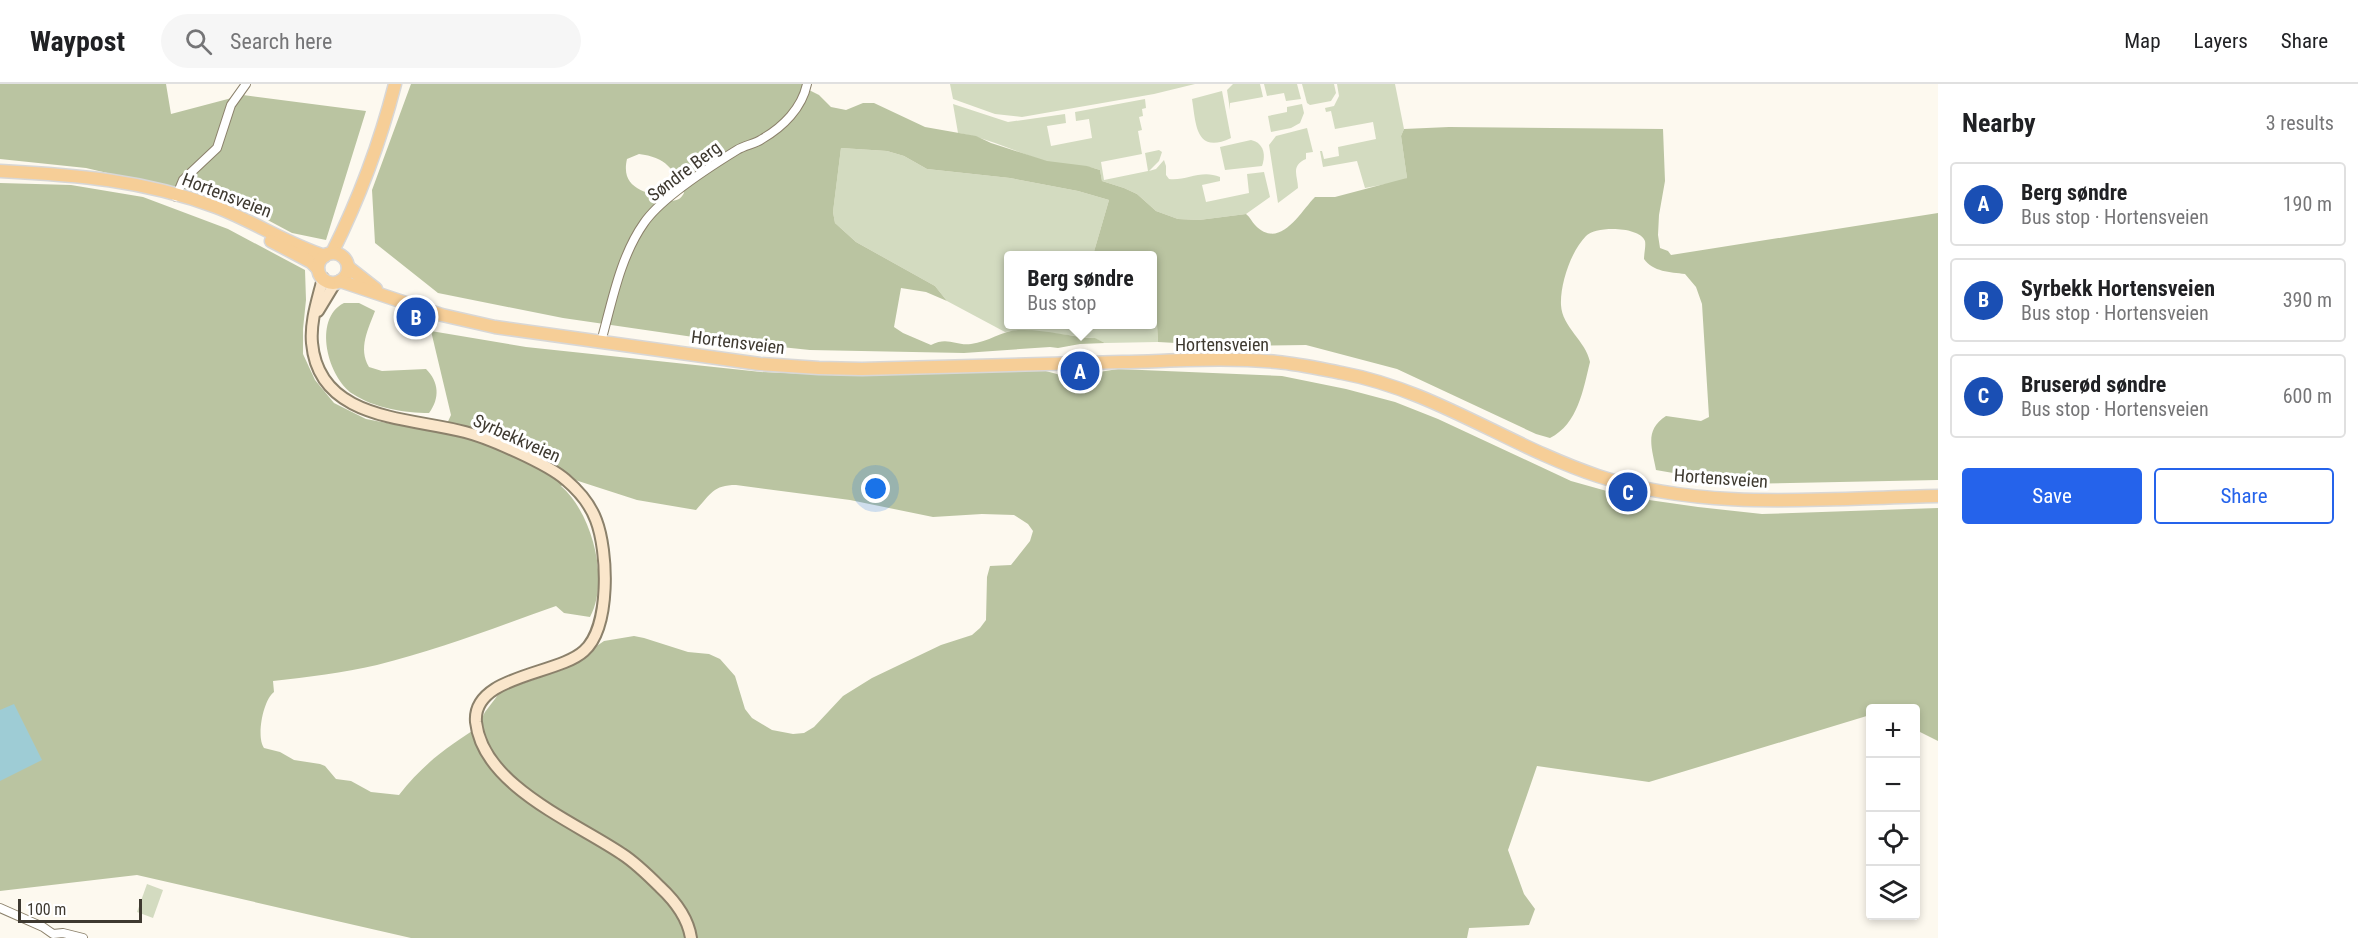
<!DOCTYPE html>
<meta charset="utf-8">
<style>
body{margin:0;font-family:"Roboto Condensed",sans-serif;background:#f6f6f6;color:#202124}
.controls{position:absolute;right:18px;bottom:18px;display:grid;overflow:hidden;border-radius:6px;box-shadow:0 3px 9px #0003}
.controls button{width:54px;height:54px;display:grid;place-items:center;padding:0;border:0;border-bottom:2px solid #e0e0e0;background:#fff;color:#202124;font:30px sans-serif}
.scale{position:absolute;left:18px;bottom:15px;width:124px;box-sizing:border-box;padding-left:6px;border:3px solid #3e3930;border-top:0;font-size:16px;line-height:21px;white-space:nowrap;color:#3e3930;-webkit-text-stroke:4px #fff;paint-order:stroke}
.you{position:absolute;left:876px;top:405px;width:21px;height:21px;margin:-15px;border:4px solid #fff;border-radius:50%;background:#1a73e8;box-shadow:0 0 0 9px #1a73e833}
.badge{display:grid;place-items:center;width:39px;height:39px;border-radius:50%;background:#2563eb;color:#fff;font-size:20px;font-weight:700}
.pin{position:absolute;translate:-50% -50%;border:3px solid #fff;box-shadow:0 2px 6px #0006}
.popup{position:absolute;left:1004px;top:167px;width:153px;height:78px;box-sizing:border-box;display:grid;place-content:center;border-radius:6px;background:#fff;filter:drop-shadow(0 2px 4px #0005);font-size:20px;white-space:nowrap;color:#757577}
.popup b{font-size:22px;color:#202124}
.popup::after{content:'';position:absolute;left:50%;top:100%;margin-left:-12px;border:12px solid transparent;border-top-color:#fff}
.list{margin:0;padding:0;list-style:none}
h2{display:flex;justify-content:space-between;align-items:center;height:78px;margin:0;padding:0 24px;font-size:26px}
h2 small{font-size:20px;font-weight:400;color:#757577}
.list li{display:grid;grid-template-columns:39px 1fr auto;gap:18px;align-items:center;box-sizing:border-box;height:84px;margin:0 12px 12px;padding:0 12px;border:2px solid #e0e0e0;border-radius:6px}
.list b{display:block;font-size:22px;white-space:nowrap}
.list p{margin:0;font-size:20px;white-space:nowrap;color:#757577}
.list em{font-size:20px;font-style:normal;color:#757577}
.actions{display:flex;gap:12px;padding:18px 24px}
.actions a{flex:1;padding:14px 0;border:2px solid #2563eb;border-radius:6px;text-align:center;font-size:21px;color:#2563eb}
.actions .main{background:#2563eb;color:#fff}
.icon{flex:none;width:33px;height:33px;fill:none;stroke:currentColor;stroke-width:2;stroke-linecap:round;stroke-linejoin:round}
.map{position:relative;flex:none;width:1938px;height:854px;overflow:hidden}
header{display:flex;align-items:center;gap:36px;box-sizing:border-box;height:84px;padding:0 30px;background:#fff;border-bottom:2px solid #e0e0e0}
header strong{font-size:28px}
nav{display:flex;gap:33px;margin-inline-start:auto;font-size:21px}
.search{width:420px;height:54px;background:#f6f6f6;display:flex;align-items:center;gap:15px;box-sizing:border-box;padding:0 21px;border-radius:33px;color:#757577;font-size:22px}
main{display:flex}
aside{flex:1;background:#fff}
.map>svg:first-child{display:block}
</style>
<header>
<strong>Waypost</strong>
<div class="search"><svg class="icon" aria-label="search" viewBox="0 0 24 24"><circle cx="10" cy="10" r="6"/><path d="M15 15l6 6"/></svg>Search here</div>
<nav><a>Map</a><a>Layers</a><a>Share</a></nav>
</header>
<main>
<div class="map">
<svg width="1938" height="854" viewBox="0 0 1938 854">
<rect width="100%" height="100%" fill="#fdf9ef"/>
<g fill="#d3dbc0">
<polygon points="950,0 1195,0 1154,10 1022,33 995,30 953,15"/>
<polygon points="1233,0 1260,0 1263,13 1230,19 1230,26 1227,6"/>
<polygon points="1264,0 1297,0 1301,15 1286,17 1284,9 1267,12"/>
<polygon points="1302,0 1334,0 1336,9 1331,17 1310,21 1307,19"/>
<polygon points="1337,0 1395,0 1404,45 1401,52 1407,94 1402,97 1365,104 1357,77 1323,83 1320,67 1322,67 1324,75 1339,72 1338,63 1376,55 1373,38 1335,45 1331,27 1326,28 1325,24 1334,22 1339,12"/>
<path d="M1222,7L1231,54C1195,71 1196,39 1192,15Z"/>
<path d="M1145,15L1146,24L1142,25L1143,32L1139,33L1142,46L1138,47L1142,70L1101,78L1104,96L1148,87L1145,69L1159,66L1162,68L1159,77L1149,87L1156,85L1164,76L1166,82V91L1169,95C1187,97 1201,85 1220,93V97L1202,101L1206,118L1249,109L1247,90L1264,88L1270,113L1246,130L1199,136L1178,135L1156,127L1137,110L1124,104L1102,97L1100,86C1083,80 1065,82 1048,78C1018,69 989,54 958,49L953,20L1008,38L1065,30L1066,39L1047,42L1051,62L1092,54L1089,35L1076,37L1075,28Z"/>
<polygon points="1302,20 1304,29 1300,39 1291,44 1271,48 1268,32 1287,28 1287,23"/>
<path d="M1307,44L1313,68L1306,69V75C1290,82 1298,92 1298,104L1278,119L1269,61L1276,52Z"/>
<path d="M1251,56C1264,59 1266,71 1262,82L1225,86L1220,63Z"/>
<polygon points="841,64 887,67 904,72 927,85 1010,94 1078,107 1109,116 1093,171 1008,172 1008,240 1152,240 1152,237 1157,241 1158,258 1105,259 1094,254 1022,246 1005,248 947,217 935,202 856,158 835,139 833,128"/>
<polygon points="147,800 163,806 153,834 137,828"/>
</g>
<g fill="#bac4a1" fill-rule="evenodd">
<polygon points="0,0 166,0 171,30 243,11 366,27 326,156 292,149 213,107 180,106 86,84 0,75"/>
<path d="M411,0H804L803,3L819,11L831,23L846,26L863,19H874L925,43L976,52L991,59L1047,77L1087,82L1100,86L1102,97L1124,104L1137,110L1156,127L1178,135L1199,136L1246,130C1250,133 1252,138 1255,141C1280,167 1300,128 1315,113H1335L1407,94L1401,52L1404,45L1449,43L1663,45L1665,97L1659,131L1658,151L1660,164L1668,167L1671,171L1938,129V396L1736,400L1656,386C1652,364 1644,346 1666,332L1701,337L1709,333L1702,220L1696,203L1685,190C1670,188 1653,188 1644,175C1644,170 1646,162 1645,157C1639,142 1595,142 1586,152C1571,167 1560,200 1561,221C1562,243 1586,257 1590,278C1583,306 1578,340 1550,354L1536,350L1397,285L1306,261L1230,262L1158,258L1157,241L1152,237V172L1093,171L1109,116L1078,107L1010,94L927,85L904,72L887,67L841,64L833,128L835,139L856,158L935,202L947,217L926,208L901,204L894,243L903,249L931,261C948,252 955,262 971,260C989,258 1003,246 1020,246C1044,245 1070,253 1095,254L1105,259L1080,260L1058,264L1050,263L964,269L810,266L714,256L563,234L438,209L375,159L372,106ZM639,70C665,73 675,85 684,109C681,115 677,117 669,117C647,107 620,106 627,75Z"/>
<path d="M0,99L71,101L143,113L228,145L305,186L306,216L303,245V270L315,296L334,319L366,335L429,347L445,344L451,331L431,247L526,263L761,288L857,292L1042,286L1068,293L1118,285L1282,292L1346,305L1395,318L1438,335L1571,397L1628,413L1698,423L1762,430L1938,424V657L1916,646V624H1870V631L1649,698L1537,682L1508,766L1524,810L1535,825L1529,841L1469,844L1467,854H411L137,791L0,807ZM572,395L637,416L696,426C711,410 713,401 736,401L850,416L933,433L982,430L1014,431L1028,440L1033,447L1030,457L1011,481L990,482L987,493L986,536L980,544L972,551L941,561L872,594L843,612L814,643L804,649L793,650L772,646L752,634L745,625L735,592L720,575L709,570L688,568L644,554L634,552L604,557L562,586L501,607L485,628L482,634V641C449,661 423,680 399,711L371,708L351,697L336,695L325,682L320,680L294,676L280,668L264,664C256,653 263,616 274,608L273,597C308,593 343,589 377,581C438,566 497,543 556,522L564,529L590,533C610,496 592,429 561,402Z"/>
<path d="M344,219H359L375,227C368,246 358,264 369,283L382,287L426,285C439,298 440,314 429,329C405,329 374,324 353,310C328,294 312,235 344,219Z"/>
</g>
<polygon fill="#9eccd5" points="14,620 42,676 0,697 0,626"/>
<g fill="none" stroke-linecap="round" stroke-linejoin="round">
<defs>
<g id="street">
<polyline points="176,113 183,96 217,64 231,21 246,0"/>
<path d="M601,258C612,218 620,173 644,139C661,114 711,82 737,66C745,61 755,60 762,55C783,43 802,24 807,0"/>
<polyline points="0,824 43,843 53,850 63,849 83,854"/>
</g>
<g id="secondary">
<path d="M323,194C318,215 310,237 312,259C319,337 409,333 465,348C489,354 548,380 566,396C579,407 590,420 596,436C608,467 611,543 584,567C558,591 472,591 476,638C483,702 575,738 622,770C636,779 648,791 660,803C674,816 688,834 691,854"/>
<polyline points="318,227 335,199"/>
</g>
<g id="primary">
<path d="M0,87C76,91 144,96 216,123C253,137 287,160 325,172"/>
<polyline points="271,157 311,178 318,185"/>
<path d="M332,169C359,115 380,59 395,0"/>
<circle cx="333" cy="184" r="15"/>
<polyline points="348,183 376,205"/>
<path d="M340,197L442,231L495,243L760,280L819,284L862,285C949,283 1035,280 1122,278C1173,277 1226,273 1277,278C1299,280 1321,285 1342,289C1434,306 1510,363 1598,392C1706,428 1826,414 1938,412"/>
</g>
</defs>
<use href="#street" stroke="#8b816b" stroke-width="10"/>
<use href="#secondary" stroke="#8b816b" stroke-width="14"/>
<use href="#primary" stroke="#d8d7d6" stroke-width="15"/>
<use href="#street" stroke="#fff" stroke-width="8"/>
<use href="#secondary" stroke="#fae6cb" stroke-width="10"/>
<use href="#primary" stroke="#f6ce97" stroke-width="12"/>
</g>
<g text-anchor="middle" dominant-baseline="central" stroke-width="6" stroke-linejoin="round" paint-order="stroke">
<g font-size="18" fill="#3e3930" stroke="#fff">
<text transform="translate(684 87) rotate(-37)">Søndre Berg</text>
<text transform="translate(227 111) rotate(21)">Hortensveien</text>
<text transform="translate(738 258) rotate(7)">Hortensveien</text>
<text x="1222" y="260">Hortensveien</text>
<text transform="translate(517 354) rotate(24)">Syrbekkveien</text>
<text transform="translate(1721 394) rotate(4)">Hortensveien</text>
</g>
</g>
</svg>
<div class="controls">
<button>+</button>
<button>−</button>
<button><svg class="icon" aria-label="locate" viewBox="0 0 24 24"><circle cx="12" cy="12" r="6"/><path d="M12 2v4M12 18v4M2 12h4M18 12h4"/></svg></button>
<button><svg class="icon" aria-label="layers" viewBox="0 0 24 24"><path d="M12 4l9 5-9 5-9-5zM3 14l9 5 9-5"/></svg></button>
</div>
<div class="scale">100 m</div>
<div class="you"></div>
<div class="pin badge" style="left:1080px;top:287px;background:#1a4fb4">A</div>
<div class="popup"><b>Berg søndre</b>Bus stop</div>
<div class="pin badge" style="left:416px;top:233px;background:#1a4fb4">B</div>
<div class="pin badge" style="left:1628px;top:408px;background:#1a4fb4">C</div>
</div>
<aside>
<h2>Nearby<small>3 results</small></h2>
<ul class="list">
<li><span class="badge" style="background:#1a4fb4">A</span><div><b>Berg søndre</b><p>Bus stop · Hortensveien</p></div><em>190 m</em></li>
<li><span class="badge" style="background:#1a4fb4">B</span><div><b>Syrbekk Hortensveien</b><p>Bus stop · Hortensveien</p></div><em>390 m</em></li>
<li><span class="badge" style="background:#1a4fb4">C</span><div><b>Bruserød søndre</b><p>Bus stop · Hortensveien</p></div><em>600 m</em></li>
</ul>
<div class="actions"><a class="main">Save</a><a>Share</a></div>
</aside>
</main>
